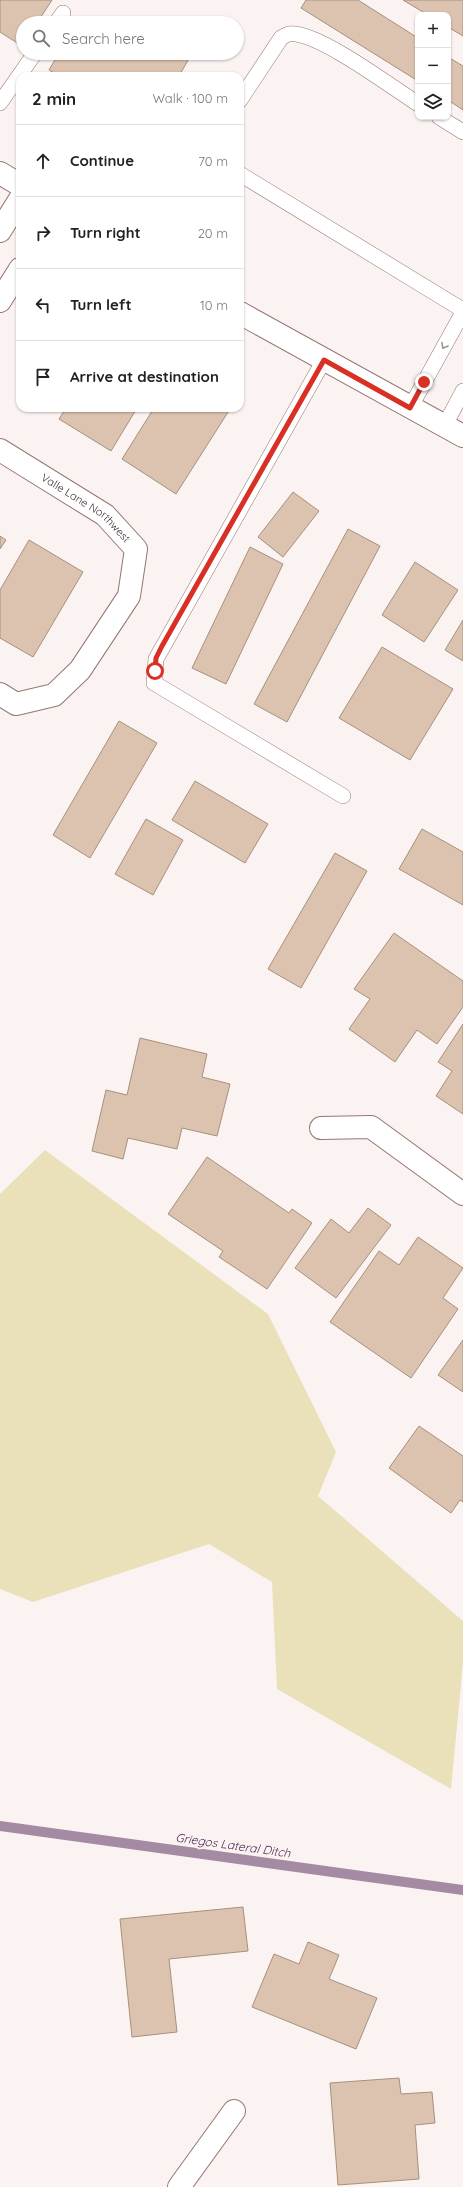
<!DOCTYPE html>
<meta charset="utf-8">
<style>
body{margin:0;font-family:Quicksand,sans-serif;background:#f6f6f6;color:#222}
.controls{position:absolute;right:12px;top:12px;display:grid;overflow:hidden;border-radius:8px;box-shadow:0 1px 3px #0004}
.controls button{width:36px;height:36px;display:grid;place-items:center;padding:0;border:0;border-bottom:1px solid #e0e0e0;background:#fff;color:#222;font:20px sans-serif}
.stop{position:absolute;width:12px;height:12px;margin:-9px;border:3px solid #d93025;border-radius:50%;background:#fff}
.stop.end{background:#d93025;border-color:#fff;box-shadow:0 1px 4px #0008}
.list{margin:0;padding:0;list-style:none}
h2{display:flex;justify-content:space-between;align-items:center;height:52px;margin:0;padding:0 16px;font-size:17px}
h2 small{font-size:13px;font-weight:400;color:#767676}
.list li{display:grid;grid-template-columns:26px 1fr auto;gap:12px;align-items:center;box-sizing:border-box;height:72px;padding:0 16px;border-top:1px solid #e0e0e0}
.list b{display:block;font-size:15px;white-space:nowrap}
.list em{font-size:13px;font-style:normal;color:#767676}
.icon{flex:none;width:22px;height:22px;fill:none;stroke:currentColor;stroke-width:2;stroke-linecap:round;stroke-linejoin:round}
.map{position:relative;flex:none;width:463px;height:2187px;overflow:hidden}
.search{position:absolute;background:#fff;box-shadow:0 1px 3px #0004;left:16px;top:16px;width:228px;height:44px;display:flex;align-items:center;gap:10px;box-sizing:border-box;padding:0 14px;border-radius:22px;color:#767676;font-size:15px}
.panel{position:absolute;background:#fff;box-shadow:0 1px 3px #0004;left:16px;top:72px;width:228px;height:340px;border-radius:12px}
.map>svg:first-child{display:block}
</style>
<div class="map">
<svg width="463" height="2187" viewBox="0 0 463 2187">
<rect width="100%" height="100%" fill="#faf3f2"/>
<polygon fill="#eae0b9" points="45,1150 268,1314 336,1452 318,1496 463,1621 463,1663 451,1789 277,1689 272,1582 209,1544 33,1602 0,1589 0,1194"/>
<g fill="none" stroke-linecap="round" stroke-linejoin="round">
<polyline stroke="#a48aa3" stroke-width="10" points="0,1826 463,1890"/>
</g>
<g fill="#dcc3af" stroke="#a7907c">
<polygon points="0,0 52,0 37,23 23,23 22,46 0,32"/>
<polygon points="306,0 358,0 418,38 418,81 301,8"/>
<polygon points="403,0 463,0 463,36 448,27 448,15 428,15"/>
<polygon points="59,53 125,53 129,55 130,53 188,53 191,55 179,76 60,76 49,70"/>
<polygon points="448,57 463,66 463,110 448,100"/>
<polygon points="66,408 137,408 111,451 59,419"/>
<polygon points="154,408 230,409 176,494 122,459"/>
<polygon points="293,492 319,511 283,557 258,537"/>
<polygon points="348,529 380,546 287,722 254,704"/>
<polygon points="0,536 6,540 0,549"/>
<polygon points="29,540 83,572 33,657 0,638 0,590"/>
<polygon points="250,547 283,564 226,684 192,668"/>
<polygon points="415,562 458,590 424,642 382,615"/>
<polygon points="463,620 463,661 445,650"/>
<polygon points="382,647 453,689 410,760 339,718"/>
<polygon points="119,721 157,743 90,858 53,835"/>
<polygon points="195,781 268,824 245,863 172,820"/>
<polygon points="146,819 183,840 153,895 115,874"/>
<polygon points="422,829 463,852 463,905 399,869"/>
<polygon points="335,853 367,871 301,988 268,969"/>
<polygon points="394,933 463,981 463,1007 437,1044 417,1030 395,1062 349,1029 370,999 354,989"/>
<polygon points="463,1024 463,1114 436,1096 452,1071 438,1062"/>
<polygon points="140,1038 207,1054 202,1077 230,1084 217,1136 182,1128 177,1149 128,1138 123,1159 92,1151 106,1090 127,1095"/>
<polygon points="207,1157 289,1213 292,1209 312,1223 267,1289 219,1257 223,1251 168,1214"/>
<polygon points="368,1208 391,1225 336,1298 295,1268 331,1219 349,1233"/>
<polygon points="418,1237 463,1268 443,1298 458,1309 411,1378 330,1322 379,1251 399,1265"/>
<polygon points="463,1340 463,1392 438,1375"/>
<polygon points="419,1426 463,1456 463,1502 460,1500 451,1513 389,1468"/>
<polygon points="243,1907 248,1951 169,1959 177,2032 132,2037 120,1919"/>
<polygon points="308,1942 339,1955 329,1979 377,1998 356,2049 252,2007 274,1954 299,1964"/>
<polygon points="399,2078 401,2094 432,2092 435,2123 415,2125 419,2179 338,2185 330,2083"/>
</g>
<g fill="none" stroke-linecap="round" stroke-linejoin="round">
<defs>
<g id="lane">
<polyline points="56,23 63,13"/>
<path d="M240,100L281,38C283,37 287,34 289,34C316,30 393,88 418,104"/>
<polyline points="0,103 35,53"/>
<polyline points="439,117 463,132"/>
<polyline points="240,174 463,310"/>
<polyline points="324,360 156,659 154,683 343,796"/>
<polyline points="410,408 463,312"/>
<polyline points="444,427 463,391"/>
</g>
<g id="street">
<polyline points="0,231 20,199"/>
<polyline points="0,301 20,269"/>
<path id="s1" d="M0,450L105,515L136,549L129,596L80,670L54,695L16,704L0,694"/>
<polyline points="321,1128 371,1127 463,1194"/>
<polyline points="179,2187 234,2111"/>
</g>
<g id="secondary">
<polyline points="0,173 20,185"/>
<polyline points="240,313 463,436"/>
</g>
</defs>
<use href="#lane" stroke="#957672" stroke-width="16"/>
<use href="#street" stroke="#957672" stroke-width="24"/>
<use href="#secondary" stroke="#957672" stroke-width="24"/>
<use href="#lane" stroke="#fff" stroke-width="15"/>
<use href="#street" stroke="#fff" stroke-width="22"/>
<use href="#secondary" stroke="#fff" stroke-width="22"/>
</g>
<defs><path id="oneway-chevron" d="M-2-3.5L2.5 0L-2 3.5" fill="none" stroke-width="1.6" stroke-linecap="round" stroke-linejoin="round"/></defs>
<use stroke="#9c9695" href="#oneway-chevron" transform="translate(444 346) rotate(119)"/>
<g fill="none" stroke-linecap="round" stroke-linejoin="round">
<polyline stroke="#d93025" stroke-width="5" points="155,671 156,658 162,646 324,360 410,408 424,382"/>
</g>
<g text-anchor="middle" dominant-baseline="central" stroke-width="4" stroke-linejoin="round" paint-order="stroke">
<g font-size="11" fill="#3a2d2b" stroke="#faf3f2">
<text stroke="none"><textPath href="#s1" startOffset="104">Valle Lane Northwest</textPath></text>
</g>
<g font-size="12" font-style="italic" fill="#522b59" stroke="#faf3f2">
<text transform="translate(233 1845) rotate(8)">Griegos Lateral Ditch</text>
</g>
</g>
</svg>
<div class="controls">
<button>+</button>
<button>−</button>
<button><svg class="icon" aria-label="layers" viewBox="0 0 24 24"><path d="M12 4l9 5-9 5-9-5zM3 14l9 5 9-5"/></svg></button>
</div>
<div class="stop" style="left:155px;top:671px"></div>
<div class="stop end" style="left:424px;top:382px"></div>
<div class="search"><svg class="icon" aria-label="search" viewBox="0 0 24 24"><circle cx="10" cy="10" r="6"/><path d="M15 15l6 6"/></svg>Search here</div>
<section class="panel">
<h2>2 min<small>Walk · 100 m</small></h2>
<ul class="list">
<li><svg class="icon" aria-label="ahead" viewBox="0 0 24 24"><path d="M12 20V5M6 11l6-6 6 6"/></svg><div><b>Continue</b></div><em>70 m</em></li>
<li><svg class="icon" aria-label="right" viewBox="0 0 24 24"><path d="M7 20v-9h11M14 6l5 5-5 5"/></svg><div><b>Turn right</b></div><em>20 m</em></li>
<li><svg class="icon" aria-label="left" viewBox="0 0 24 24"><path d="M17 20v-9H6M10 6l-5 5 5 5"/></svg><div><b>Turn left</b></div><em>10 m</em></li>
<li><svg class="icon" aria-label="arrive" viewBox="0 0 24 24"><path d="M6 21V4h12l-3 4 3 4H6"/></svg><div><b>Arrive at destination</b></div></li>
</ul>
</section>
</div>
